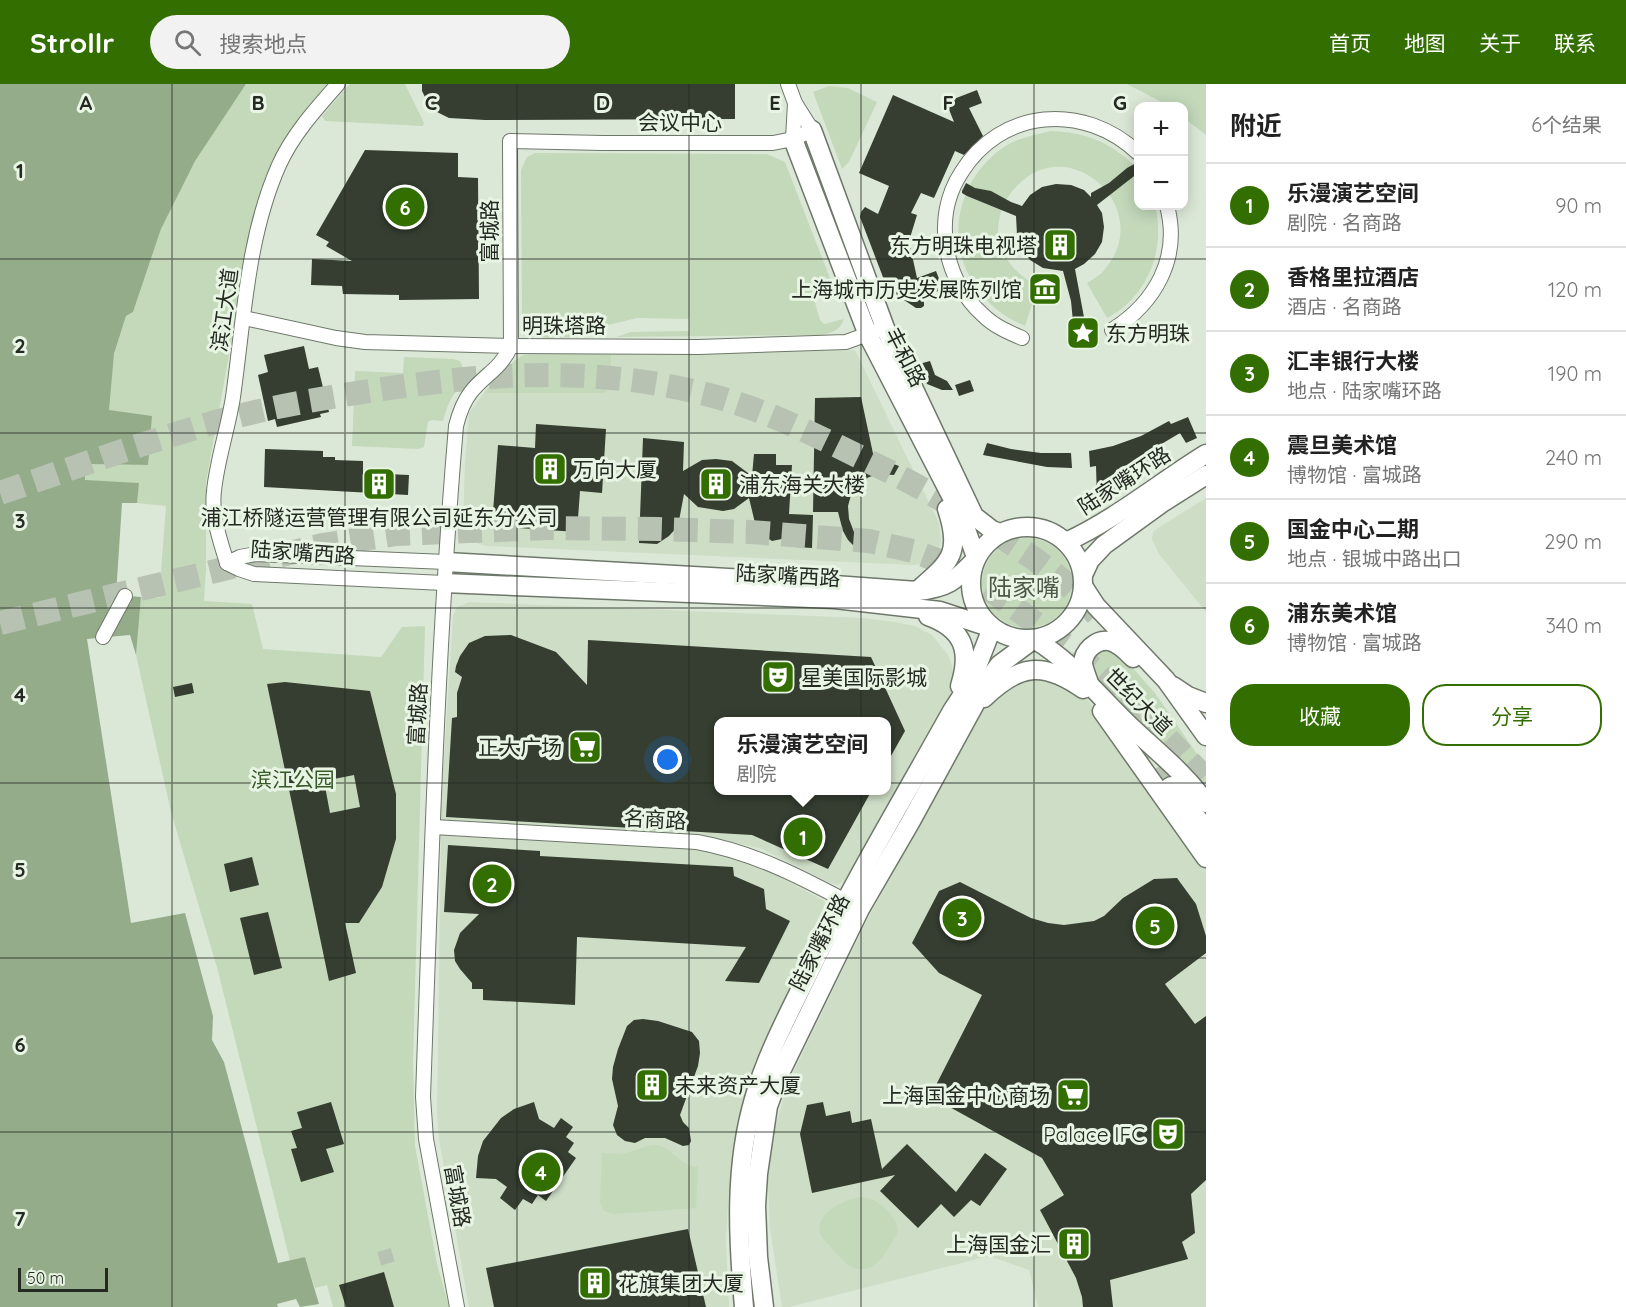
<!DOCTYPE html>
<html lang="zh">
<meta charset="utf-8">
<style>
body{margin:0;font-family:Quicksand,"Noto Sans SC",sans-serif;background:#f2f2f2;color:#222}
.controls{position:absolute;right:18px;top:18px;display:grid;overflow:hidden;border-radius:12px;box-shadow:0 3px 15px #0003}
.controls button{width:54px;height:54px;display:grid;place-items:center;padding:0;border:0;border-bottom:2px solid #e0e0e0;background:#fff;color:#222;font:30px sans-serif}
.scale{position:absolute;left:18px;bottom:15px;width:90px;box-sizing:border-box;padding-left:6px;border:3px solid #242922;border-top:0;font-size:16px;line-height:21px;white-space:nowrap;color:#242922;-webkit-text-stroke:4px #e9f5e4;paint-order:stroke}
.you{position:absolute;left:668px;top:676px;width:21px;height:21px;margin:-15px;border:4px solid #fff;border-radius:50%;background:#1a73e8;box-shadow:0 0 0 9px #1a73e833}
.badge{display:grid;place-items:center;width:39px;height:39px;border-radius:50%;background:#336f00;color:#fff;font-size:20px;font-weight:700}
.pin{position:absolute;translate:-50% -50%;border:3px solid #fff;box-shadow:0 2px 6px #0006}
.popup{position:absolute;left:714px;top:633px;width:177px;height:78px;box-sizing:border-box;display:grid;place-content:center;border-radius:12px;background:#fff;filter:drop-shadow(0 2px 4px #0005);font-size:20px;white-space:nowrap;color:#767676}
.popup b{font-size:22px;color:#222}
.popup::after{content:'';position:absolute;left:50%;top:100%;margin-left:-12px;border:12px solid transparent;border-top-color:#fff}
.list{margin:0;padding:0;list-style:none}
h2{display:flex;justify-content:space-between;align-items:center;height:78px;margin:0;padding:0 24px;font-size:26px}
h2 small{font-size:20px;font-weight:400;color:#767676}
.list li{display:grid;grid-template-columns:39px 1fr auto;gap:18px;align-items:center;box-sizing:border-box;height:84px;padding:0 24px;border-top:2px solid #e0e0e0}
.list b{display:block;font-size:22px;white-space:nowrap}
.list p{margin:0;font-size:20px;white-space:nowrap;color:#767676}
.list em{font-size:20px;font-style:normal;color:#767676}
.actions{display:flex;gap:12px;padding:18px 24px}
.actions a{flex:1;padding:14px 0;border:2px solid #336f00;border-radius:24px;text-align:center;font-size:21px;color:#336f00}
.actions .main{background:#336f00;color:#fff}
.icon{flex:none;width:33px;height:33px;fill:none;stroke:currentColor;stroke-width:2;stroke-linecap:round;stroke-linejoin:round}
.map{position:relative;flex:none;width:1206px;height:1223px;overflow:hidden}
header{display:flex;align-items:center;gap:36px;box-sizing:border-box;height:84px;padding:0 30px;background:#336f00;color:#fff}
header strong{font-size:28px}
nav{display:flex;gap:33px;margin-inline-start:auto;font-size:21px}
.search{width:420px;height:54px;background:#f2f2f2;display:flex;align-items:center;gap:15px;box-sizing:border-box;padding:0 21px;border-radius:33px;color:#767676;font-size:22px}
main{display:flex}
aside{flex:1;background:#fff}
.map>svg:first-child{display:block}
</style>
<header>
<strong>Strollr</strong>
<div class="search"><svg class="icon" aria-label="search" viewBox="0 0 24 24"><circle cx="10" cy="10" r="6"/><path d="M15 15l6 6"/></svg>搜索地点</div>
<nav><a>首页</a><a>地图</a><a>关于</a><a>联系</a></nav>
</header>
<main>
<div class="map">
<svg width="1206" height="1223" viewBox="0 0 1206 1223">
<rect width="100%" height="100%" fill="#dce8d7"/>
<g fill="#cdddc6" fill-rule="evenodd">
<polygon points="855,266 939,439 941,457 939,465 935,472 926,479 914,481 487,462 479,460 466,448 463,439 465,379 469,329 486,306 521,272 528,270"/>
<polygon points="1206,414 1206,528 1159,470 1152,455 1153,448 1158,444"/>
<path d="M469,518L863,534L895,538L915,542L932,551L948,571L952,582L954,598L949,615L844,797L838,801L830,799L762,765L726,756L696,752L440,736L453,532L457,523ZM719,638H887V706H719Z"/>
<polygon points="1039,588 1083,609 1206,777 1206,1223 1038,1223 1029,1186 989,1172 789,1223 782,1223 770,1145 768,1099 769,1075 773,1050 789,997 866,838 989,616 1002,601"/>
<polygon points="441,750 697,764 725,768 754,779 824,817 828,827 826,831 755,978 737,1041 728,1119 726,1159 729,1223 469,1223 439,1055 437,1029"/>
</g>
<g fill="#c3d9ba">
<path d="M246,0H330C316,15 302,30 290,47C272,71 262,104 254,133L206,398V485L204,517L252,520L263,565L381,573L402,543L425,542L413,979L415,1062L437,1180L449,1223H333L327,1201L315,1204L305,1173L290,1177L218,887L171,728L136,571L141,513L159,514L166,422L137,419L138,399L85,397L84,380L148,381L108,326L114,271L126,232L133,228L161,145L194,77Z"/>
<polygon points="350,0 405,0 424,39 423,42 325,37 322,32"/>
<polygon points="1127,0 1206,0 1206,51 1184,34 1184,22 1169,22"/>
<polygon points="829,2 848,4 877,18 849,78 842,85 813,8"/>
<path d="M1051,47C1080,48 1103,55 1126,74C1130,77 1136,83 1138,88C1142,97 1138,112 1138,122H1155C1166,165 1148,213 1107,234L1087,199C1093,195 1101,191 1105,185C1156,125 1070,47 1018,101C1005,113 999,128 998,146C998,171 1017,192 1038,202L1025,242C967,218 940,154 972,97C981,82 995,67 1011,59C1024,53 1037,50 1051,47Z"/>
<path d="M535,69L767,70L785,78L831,197L811,205L820,236L824,240L844,235C840,246 833,248 823,251L616,253L631,248L689,247V235L637,234L608,241L580,253L548,254L539,253L526,243L522,236L521,86L527,73Z"/>
<polygon points="611,269 611,300 605,309 484,309 515,276 525,271"/>
<path d="M404,273L453,275L460,277C471,298 458,302 450,317C447,323 445,330 443,337L432,336L428,338L424,363L419,365L352,362L355,287L403,289Z"/>
<circle cx="1027" cy="499" r="45"/>
<polygon points="1109,562 1121,571 1155,609 1206,683 1206,712 1093,593 1087,576 1093,566"/>
<path d="M657,1061C675,1066 678,1081 698,1083L696,1124L613,1130L604,1127L600,1119L602,1069L623,1070L648,1062Z"/>
<path d="M862,1113C878,1115 894,1129 898,1145L897,1150C890,1160 882,1179 870,1183C853,1191 842,1175 832,1164C828,1160 822,1155 820,1149C815,1128 846,1115 862,1113Z"/>
</g>
<polygon fill="#94ac8a" points="0,0 246,0 195,77 161,145 133,228 126,232 114,270 109,326 152,332 148,381 85,380 85,396 139,399 137,419 122,419 116,511 141,513 136,571 130,551 87,555 131,839 185,829 213,932 212,956 224,978 278,1179 305,1173 319,1220 300,1223 296,1215 277,1220 278,1223 0,1223"/>
<g fill="#353e31" fill-rule="evenodd">
<polygon points="422,0 735,0 735,35 485,36 449,34 437,28 428,19 422,7"/>
<polygon points="977,6 982,19 969,24 983,52 964,71 955,67 934,114 921,109 911,129 917,131 909,157 917,194 936,187 943,205 924,213 924,222 921,224 916,224 895,210 886,201 860,133 861,128 865,123 878,130 889,102 859,89 893,11 954,38 946,18"/>
<polygon points="365,66 458,69 458,93 478,94 479,215 399,216 399,211 343,210 342,202 311,201 312,175 352,177 326,162 329,158 316,151"/>
<polygon points="1138,78 1138,89 1097,121 1102,129 1104,143 1102,158 1095,170 1084,180 1075,185 1086,244 1080,248 1074,248 1071,217 1063,187 1043,184 1030,176 1022,164 1017,151 1016,132 967,112 962,109 962,107 966,99 975,104 991,107 1011,118 1022,122 1030,111 1042,103 1056,100 1071,101 1084,106 1091,113 1091,109 1109,99 1127,84"/>
<polygon points="304,262 309,285 318,283 329,328 320,330 321,333 277,343 275,335 268,337 258,291 268,288 264,271"/>
<polygon points="930,277 935,291 947,297 953,306 942,306 927,300 919,280"/>
<polygon points="970,296 974,307 959,312 955,301"/>
<polygon points="861,313 875,379 888,378 899,382 894,391 880,390 869,393 859,400 851,411 848,422 849,435 854,448 864,459 859,467 848,456 843,447 838,428 813,428 815,314"/>
<polygon points="1188,333 1197,354 1186,359 1180,349 1148,368 1153,380 1097,416 1096,382 1090,383 1089,367 1113,362 1141,352 1169,337 1171,340"/>
<polygon points="536,340 606,345 602,409 580,407 577,448 492,442 498,361 535,364"/>
<polygon points="643,354 684,358 683,387 702,376 716,375 732,377 752,392 754,370 776,370 776,381 792,381 789,430 813,431 812,464 796,463 796,452 772,457 763,451 755,439 749,414 734,425 723,427 698,423 684,410 678,442 669,452 657,460 639,459"/>
<polygon points="987,359 1011,365 1041,369 1071,369 1072,384 1047,383 983,371"/>
<polygon points="265,365 323,367 323,373 335,373 335,376 363,377 363,389 409,391 408,411 264,403"/>
<polygon points="511,551 556,568 587,601 588,556 871,573 905,647 887,679 887,638 719,638 719,706 872,706 828,785 752,751 446,733 452,634 457,633 457,609 462,593 455,588 456,582 460,572 469,559 485,552"/>
<path d="M285,598L370,607L396,710V755L382,803L359,839H345L356,889L329,897L267,600ZM354,691L360,723L330,729L324,697Z"/>
<polygon points="192,599 194,609 175,613 173,603"/>
<polygon points="448,761 540,767 540,772 733,783 734,792 764,805 766,825 790,837 759,899 725,897 746,863 577,853 575,921 483,916 483,905 472,905 472,899 460,885 455,877 454,866 460,849 479,830 444,828"/>
<polygon points="252,773 259,801 230,808 224,780"/>
<polygon points="1177,794 1196,820 1206,852 1206,869 1165,900 1195,940 1206,932 1206,1096 1191,1110 1195,1149 1182,1158 1188,1175 1110,1196 1113,1223 1083,1223 1082,1213 1076,1194 1040,1126 1064,1111 1042,1074 946,1021 936,1001 982,911 939,889 912,859 939,807 960,798 1031,834 1048,839 1064,841 1094,837 1104,832 1123,814 1154,795"/>
<polygon points="268,828 282,884 254,891 240,834"/>
<polygon points="643,935 658,937 692,948 699,957 700,969 698,982 680,1031 683,1038 689,1044 691,1057 689,1061 683,1062 665,1054 645,1054 635,1059 625,1057 617,1051 613,1041 618,1022 612,995 613,983 618,965 627,942 634,936"/>
<polygon points="331,1018 344,1060 326,1065 334,1088 301,1098 291,1065 297,1064 291,1047 302,1044 297,1028"/>
<polygon points="534,1018 539,1035 554,1044 561,1034 573,1043 566,1053 574,1059 568,1068 576,1074 546,1117 538,1111 532,1120 523,1115 515,1126 500,1114 507,1103 496,1095 476,1094 478,1072 483,1057 501,1034 514,1025"/>
<polygon points="823,1018 826,1032 850,1027 852,1039 871,1035 882,1085 907,1060 956,1108 985,1069 1007,1085 980,1122 971,1116 954,1133 941,1120 918,1144 880,1107 895,1091 812,1109 800,1050 807,1021"/>
<polygon points="688,1145 706,1223 494,1223 486,1184"/>
<polygon points="384,1188 394,1223 346,1223 339,1201"/>
</g>
<g fill="none" stroke-linecap="round" stroke-linejoin="round">
<polyline stroke="#b7c2b3" stroke-width="14" stroke-dasharray="14 7" stroke-linecap="butt" points="384,1166 389,1183"/>
<polyline stroke="#b7c2b3" stroke-width="21" stroke-dasharray="21 10" stroke-linecap="butt" points="1101,591 1144,628 1206,693"/>
<g stroke="#b7c2b3" stroke-width="24" stroke-dasharray="24 12" stroke-linecap="butt">
<path d="M0,409C73,384 145,358 219,337C270,323 323,314 376,306C485,290 584,282 693,307C758,321 819,353 878,382C914,399 948,419 981,440C1025,468 1063,491 1097,531"/>
<polyline points="0,539 323,461 397,450 548,444 658,445 750,448 869,457 913,467 953,482 992,507 1068,563 1101,591 1118,615 1142,662 1172,705"/>
</g>
<defs>
<g id="street">
<polyline points="793,55 795,19"/>
<polyline points="244,234 336,254 365,258 511,262 699,263 846,258 876,247"/>
<path d="M1112,246C1155,219 1181,174 1167,122"/>
<path d="M1022,254C1008,248 994,242 983,231C944,196 932,134 961,89C1001,24 1084,18 1138,69"/>
<path d="M227,479C220,456 211,431 214,407C217,376 228,345 233,313C244,235 247,153 279,81C293,50 316,25 338,0"/>
<polyline points="227,479 240,473 256,470 446,478"/>
<polyline points="227,479 239,485 254,490 444,499"/>
<polyline points="103,553 125,512"/>
<path d="M433,743L697,758C753,768 803,794 853,821"/>
<path d="M457,1223L426,1055L423,1013C431,789 437,565 456,342C459,330 463,318 471,308C485,290 500,286 511,262L510,57L603,59H773L793,55L812,46L795,19L788,0"/>
</g>
<g id="secondary">
<polyline points="812,46 885,244 974,432 992,446 1000,449"/>
<polyline points="793,55 868,251 960,429 976,473"/>
<circle cx="1027" cy="499" r="56"/>
<path d="M1066,458C1116,435 1159,399 1206,370"/>
<path d="M446,478L765,496L917,507C947,504 954,498 975,476"/>
<polyline points="1083,491 1090,476 1104,461 1162,419 1206,391"/>
<polyline points="444,499 835,515 940,527 992,544"/>
<polyline points="1083,502 1096,522 1166,596 1206,652"/>
<path d="M917,507C950,478 962,470 947,425"/>
<path d="M928,532C964,545 971,567 960,602"/>
<path d="M1034,555C1072,578 1097,610 1129,641C1155,666 1185,689 1206,719"/>
<path d="M1089,599C1087,593 1084,586 1083,580C1083,567 1096,555 1109,557C1119,559 1127,568 1133,574"/>
<polyline points="1173,602 1188,612 1206,619"/>
<path d="M984,614C1019,580 1043,577 1083,605"/>
<polyline points="1102,627 1206,774"/>
<path d="M744,1223C738,1154 734,1083 754,1015C766,972 788,931 808,890C852,800 903,715 952,627L971,598L992,544"/>
<polyline points="764,1223 758,1173 756,1122 758,1090 768,1022 781,987 860,825 911,737 988,596 999,581 1034,555"/>
</g>
<polyline id="highway" points="1172,705 1206,751"/>
</defs>
<use href="#street" stroke="#6e786a" stroke-width="16"/>
<use href="#secondary" stroke="#6e786a" stroke-width="21"/>
<use href="#highway" stroke="#6e786a" stroke-width="27"/>
<use href="#street" stroke="#fff" stroke-width="14"/>
<use href="#secondary" stroke="#fff" stroke-width="18"/>
<use href="#highway" stroke="#fff" stroke-width="24"/>
</g>
<path fill="none" stroke="#242922" stroke-width="1.5" stroke-opacity="0.55" d="M172,0V1223M345,0V1223M517,0V1223M689,0V1223M861,0V1223M1034,0V1223M0,175H1206M0,349H1206M0,524H1206M0,699H1206M0,874H1206M0,1048H1206"/>
<defs>
<symbol id="building-square" viewBox="-11 -11 22 22"><rect x="-9" y="-9" width="18" height="18" rx="4" fill="#336f00" stroke="#e9f5e4"/><path d="M-4-6H4V6H1V3H-1V6H-4ZM-2.5-4.3h1.7v1.8h-1.7ZM.8-4.3h1.7v1.8H.8ZM-2.5-1h1.7V.8h-1.7ZM.8-1h1.7V.8H.8Z" fill="#fff"/></symbol>
<symbol id="museum-square" viewBox="-11 -11 22 22"><rect x="-9" y="-9" width="18" height="18" rx="4" fill="#336f00" stroke="#e9f5e4"/><path d="M0-6L6-3V-2H-6V-3ZM-5-1h2V3h-2ZM-1-1h2V3h-2ZM3-1h2V3H3ZM-6 4H6V6H-6Z" fill="#fff"/></symbol>
<symbol id="sight-square" viewBox="-11 -11 22 22"><rect x="-9" y="-9" width="18" height="18" rx="4" fill="#336f00" stroke="#e9f5e4"/><path d="M0-6L1.8-2.2L6-1.7L2.9 1.2L3.7 5.4L0 3.3L-3.7 5.4L-2.9 1.2L-6-1.7L-1.8-2.2Z" fill="#fff"/></symbol>
<symbol id="theatre-square" viewBox="-11 -11 22 22"><rect x="-9" y="-9" width="18" height="18" rx="4" fill="#336f00" stroke="#e9f5e4"/><path d="M-5-5.5Q0-4 5-5.5V0Q5 5 0 6Q-5 5-5 0ZM-3.3-2.5H-1v1.5H-3.3ZM1-2.5H3.3v1.5H1ZM-2.8 1Q0 5.5 2.8 1Z" fill="#fff"/></symbol>
<symbol id="supermarket-square" viewBox="-11 -11 22 22"><rect x="-9" y="-9" width="18" height="18" rx="4" fill="#336f00" stroke="#e9f5e4"/><path d="M-6-5.5h2.5l.6 2H6L4.5 2H-2.5L-4.4-4H-6ZM-1.5 3.2a1.3 1.3 0 1 0 .1 0ZM3 3.2a1.3 1.3 0 1 0 .1 0Z" fill="#fff"/></symbol>
</defs>
<g fill-rule="evenodd">
<use href="#building-square" x="1041" y="142" width="38" height="38"/>
<use href="#museum-square" x="1026" y="186" width="38" height="38"/>
<use href="#sight-square" x="1064" y="230" width="38" height="38"/>
<use href="#building-square" x="531" y="366" width="38" height="38"/>
<use href="#building-square" x="360" y="381" width="38" height="38"/>
<use href="#building-square" x="697" y="381" width="38" height="38"/>
<use href="#theatre-square" x="759" y="574" width="38" height="38"/>
<use href="#supermarket-square" x="566" y="644" width="38" height="38"/>
<use href="#building-square" x="633" y="982" width="38" height="38"/>
<use href="#supermarket-square" x="1054" y="992" width="38" height="38"/>
<use href="#theatre-square" x="1149" y="1031" width="38" height="38"/>
<use href="#building-square" x="1055" y="1141" width="38" height="38"/>
<use href="#building-square" x="576" y="1180" width="38" height="38"/>
</g>
<g text-anchor="middle" dominant-baseline="central" stroke-width="6" stroke-linejoin="round" paint-order="stroke">
<g font-size="21" fill="#242922" stroke="#e9f5e4">
<text x="680" y="38">会议中心</text>
<text transform="translate(489 147) rotate(-90)">富城路</text>
<text transform="translate(224 226) rotate(-82)">滨江大道</text>
<text x="564" y="241">明珠塔路</text>
<text transform="translate(906 273) rotate(63)">丰和路</text>
<text transform="translate(1124 396) rotate(-33)">陆家嘴环路</text>
<text transform="translate(303 468) rotate(4)">陆家嘴西路</text>
<text transform="translate(788 491) rotate(3)">陆家嘴西路</text>
<text transform="translate(1139 617) rotate(45)">世纪大道</text>
<text transform="translate(417 630) rotate(-87)">富城路</text>
<text transform="translate(655 735) rotate(3)">名商路</text>
<text transform="translate(819 858) rotate(-63)">陆家嘴环路</text>
<text transform="translate(458 1112) rotate(80)">富城路</text>
</g>
<g font-size="21" fill="#242922" stroke="#e9f5e4" text-anchor="end">
<text x="1037" y="161">东方明珠电视塔</text>
<text x="1022" y="205">上海城市历史发展陈列馆</text>
<text x="1106" y="249" text-anchor="start">东方明珠</text>
<text x="573" y="385" text-anchor="start">万向大厦</text>
<text x="739" y="400" text-anchor="start">浦东海关大楼</text>
<text x="379" y="433" text-anchor="middle">浦江桥隧运营管理有限公司延东分公司</text>
<text x="801" y="593" text-anchor="start">星美国际影城</text>
<text x="562" y="663">正大广场</text>
<text x="675" y="1001" text-anchor="start">未来资产大厦</text>
<text x="1050" y="1011">上海国金中心商场</text>
<text x="1145" y="1050">Palace IFC</text>
<text x="1051" y="1160">上海国金汇</text>
<text x="618" y="1199" text-anchor="start">花旗集团大厦</text>
</g>
<g font-size="21" fill="#375827" stroke="#e9f5e4">
<text x="293" y="695">滨江公园</text>
</g>
<g font-size="24" fill="#4e584a" stroke="#e9f5e4">
<text x="1024" y="503">陆家嘴</text>
</g>
</g>
<g font-size="20" text-anchor="middle" font-weight="bold" fill="#242922" stroke="#e9f5e4" stroke-width="6" stroke-linejoin="round" paint-order="stroke">
<text x="86" y="26">A</text>
<text x="258" y="26">B</text>
<text x="431" y="26">C</text>
<text x="603" y="26">D</text>
<text x="775" y="26">E</text>
<text x="948" y="26">F</text>
<text x="1120" y="26">G</text>
<text x="20" y="94">1</text>
<text x="20" y="269">2</text>
<text x="20" y="444">3</text>
<text x="20" y="618">4</text>
<text x="20" y="793">5</text>
<text x="20" y="968">6</text>
<text x="20" y="1142">7</text>
</g>
</svg>
<div class="controls">
<button>+</button>
<button>−</button>
</div>
<div class="scale">50 m</div>
<div class="you"></div>
<div class="pin badge" style="left:803px;top:753px">1</div>
<div class="popup"><b>乐漫演艺空间</b>剧院</div>
<div class="pin badge" style="left:492px;top:800px">2</div>
<div class="pin badge" style="left:962px;top:834px">3</div>
<div class="pin badge" style="left:541px;top:1088px">4</div>
<div class="pin badge" style="left:1155px;top:842px">5</div>
<div class="pin badge" style="left:405px;top:123px">6</div>
</div>
<aside>
<h2>附近<small>6个结果</small></h2>
<ul class="list">
<li><span class="badge">1</span><div><b>乐漫演艺空间</b><p>剧院 · 名商路</p></div><em>90 m</em></li>
<li><span class="badge">2</span><div><b>香格里拉酒店</b><p>酒店 · 名商路</p></div><em>120 m</em></li>
<li><span class="badge">3</span><div><b>汇丰银行大楼</b><p>地点 · 陆家嘴环路</p></div><em>190 m</em></li>
<li><span class="badge">4</span><div><b>震旦美术馆</b><p>博物馆 · 富城路</p></div><em>240 m</em></li>
<li><span class="badge">5</span><div><b>国金中心二期</b><p>地点 · 银城中路出口</p></div><em>290 m</em></li>
<li><span class="badge">6</span><div><b>浦东美术馆</b><p>博物馆 · 富城路</p></div><em>340 m</em></li>
</ul>
<div class="actions"><a class="main">收藏</a><a>分享</a></div>
</aside>
</main>
